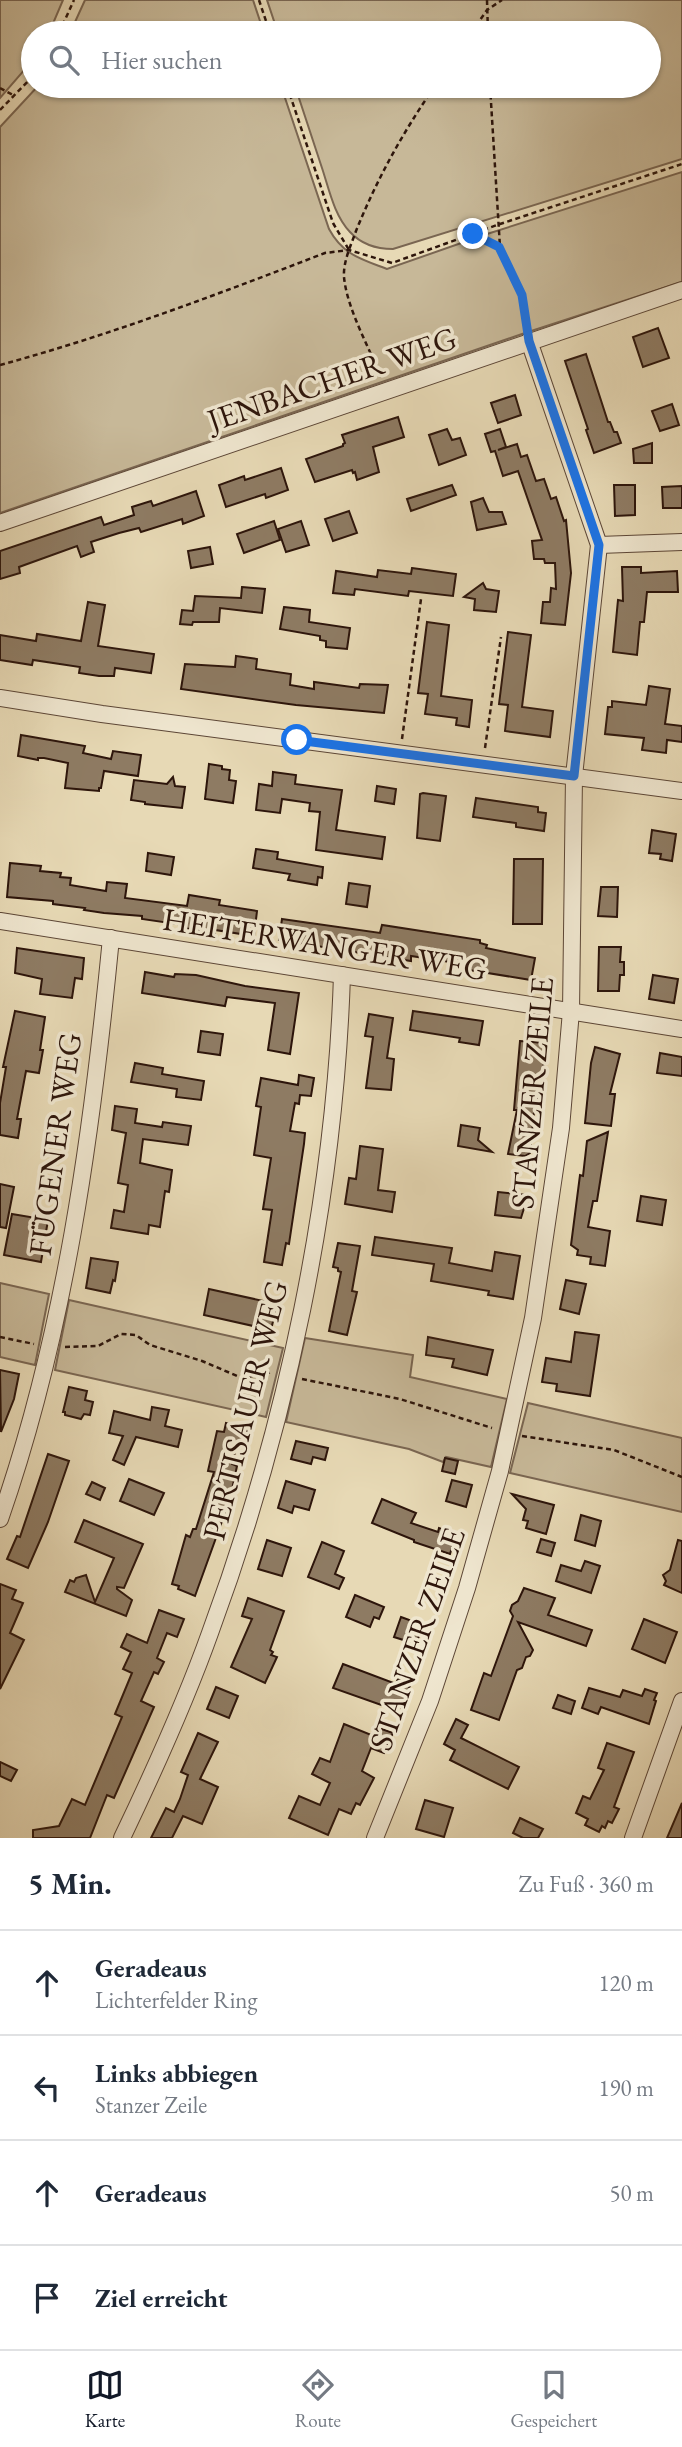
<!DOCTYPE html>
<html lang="de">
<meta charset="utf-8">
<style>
body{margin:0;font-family:"EB Garamond",serif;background:#f6f6f7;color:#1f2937}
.stop{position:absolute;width:21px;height:21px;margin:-16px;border:5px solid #1a73e8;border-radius:50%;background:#fff}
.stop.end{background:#1a73e8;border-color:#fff;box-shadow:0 2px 7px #0008}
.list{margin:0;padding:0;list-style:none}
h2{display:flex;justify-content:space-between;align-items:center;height:91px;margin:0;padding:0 28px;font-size:30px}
h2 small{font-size:23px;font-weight:400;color:#747a83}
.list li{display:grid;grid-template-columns:46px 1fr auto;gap:21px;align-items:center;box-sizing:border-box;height:105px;padding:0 28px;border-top:2px solid #e0e1e3}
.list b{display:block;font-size:26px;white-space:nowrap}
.list p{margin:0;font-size:23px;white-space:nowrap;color:#747a83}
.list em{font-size:23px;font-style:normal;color:#747a83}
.icon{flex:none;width:38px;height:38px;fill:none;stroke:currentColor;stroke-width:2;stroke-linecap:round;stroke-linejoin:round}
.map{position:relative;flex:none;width:682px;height:1838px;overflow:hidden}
.search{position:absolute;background:#fff;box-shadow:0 2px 5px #0004;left:21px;right:21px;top:21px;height:77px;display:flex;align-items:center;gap:18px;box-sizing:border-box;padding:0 24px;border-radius:38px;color:#747a83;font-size:26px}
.sheet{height:511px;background:#fff}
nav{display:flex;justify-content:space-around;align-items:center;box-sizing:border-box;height:98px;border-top:2px solid #e0e1e3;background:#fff;font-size:19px;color:#747a83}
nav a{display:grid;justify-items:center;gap:4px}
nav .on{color:#111827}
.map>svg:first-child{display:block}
</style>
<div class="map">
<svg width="682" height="1838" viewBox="0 0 682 1838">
<rect width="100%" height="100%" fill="#e7d9b5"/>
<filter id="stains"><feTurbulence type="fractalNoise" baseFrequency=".00286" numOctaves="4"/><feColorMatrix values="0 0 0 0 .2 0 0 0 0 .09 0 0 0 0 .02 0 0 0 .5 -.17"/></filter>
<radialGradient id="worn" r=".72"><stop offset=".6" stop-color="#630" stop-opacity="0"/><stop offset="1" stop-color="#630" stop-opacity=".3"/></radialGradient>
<g fill="#c7b898" stroke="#7a6652" stroke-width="2">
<polygon points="0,0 63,0 49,33 33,33 33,60 0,98"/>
<polygon points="85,0 253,0 264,33 70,33"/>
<path d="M267,0H682V159L393,249C376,249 362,245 350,232C334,215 329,189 322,168C313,140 304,113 295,86H649V33H278Z"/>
<path d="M38,86H281L329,229C343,255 361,259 387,269L487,234L682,172V282L525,333L0,513V127Z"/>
<polygon points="0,1283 49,1294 35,1365 0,1357"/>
<polygon points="69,1300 283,1348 266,1417 55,1370"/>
<polygon points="305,1338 413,1355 410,1377 507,1399 491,1467 446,1457 443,1462 409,1449 286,1422"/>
<polygon points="528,1403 682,1438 682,1512 510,1473"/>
</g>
<g fill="#8e7b63" stroke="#2d150b" stroke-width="2">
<polygon points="658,328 669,358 643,367 633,337"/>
<polygon points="586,354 608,422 610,422 614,432 617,432 621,443 594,453 586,430 588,429 565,361"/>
<polygon points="515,395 521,415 498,423 491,403"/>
<polygon points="672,404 679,425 660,431 652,411"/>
<polygon points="398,417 404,437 373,447 379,472 357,480 355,472 353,473 352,470 315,482 306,459 343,446 343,444 345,443 342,435"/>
<polygon points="447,429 452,440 460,438 466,455 439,465 429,435"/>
<polygon points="500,429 506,447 498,450 517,444 521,457 527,455 536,481 544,479 551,499 556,497 564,521 566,520 571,573 565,625 541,623 543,602 550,602 551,588 556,589 555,563 545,563 544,559 534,559 532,541 542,540 518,471 503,476 495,451 491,452 485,434"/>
<polygon points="652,443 652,463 634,463 633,449"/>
<polygon points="281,468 288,490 266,498 265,494 226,507 219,485 244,476 245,480"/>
<polygon points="452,485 456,495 411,511 407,499"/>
<polygon points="614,485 635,485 635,515 615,516"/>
<polygon points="682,486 682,508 663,508 662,487"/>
<polygon points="196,491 204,516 183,524 182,519 141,532 139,528 119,533 91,542 94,552 81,557 77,546 19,567 20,573 0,579 0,551 101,517 104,525 134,515 132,507 151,501 153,506"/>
<polygon points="483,498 489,512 502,512 506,524 477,530 471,502"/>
<polygon points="349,511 357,533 333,541 325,519"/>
<polygon points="274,521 280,540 244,553 237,534"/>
<polygon points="301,521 309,545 286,552 278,529"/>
<polygon points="210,547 213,564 191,568 188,551"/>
<polygon points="622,567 641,567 641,573 677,571 678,592 647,592 644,622 640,622 637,655 613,652 618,600 623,601"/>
<polygon points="412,568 456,574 453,596 409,591 408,596 355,589 354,595 333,593 336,571 377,577 378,570 411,574"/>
<polygon points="483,583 486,589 499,591 496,612 474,610 475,599 464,597"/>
<polygon points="242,587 265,589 262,613 220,608 219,622 193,622 192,625 180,624 182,610 193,611 195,596 241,598"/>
<polygon points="88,602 105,605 98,646 154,654 151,673 115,668 114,676 99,676 79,673 80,667 33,660 32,665 0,660 0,635 36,641 37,634 81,641"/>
<polygon points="284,607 310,610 309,622 350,628 347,649 326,647 326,641 320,640 320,636 280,629"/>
<polygon points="427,622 449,625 441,696 472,700 469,727 456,725 457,718 425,714 428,694 418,693"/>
<polygon points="508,632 531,635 522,707 553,711 550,737 505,731 508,705 499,704"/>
<polygon points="236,656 257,659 256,669 291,674 290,685 314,689 314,682 359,688 360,684 388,685 384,713 296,705 181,689 185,664 235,667"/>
<polygon points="649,686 670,689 665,724 682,726 682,742 667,740 666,753 642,750 644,738 605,734 608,707 612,707 612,701 646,705"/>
<polygon points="21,735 85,746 83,753 111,759 113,751 141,755 138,776 104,771 101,788 99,788 99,791 65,788 68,763 44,758 38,758 38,760 18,756"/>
<polygon points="209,764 222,766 222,769 230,770 229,780 236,781 233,803 205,799"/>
<polygon points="273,772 296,775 295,784 342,790 336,830 385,837 382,859 316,850 320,812 309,811 310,803 282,799 280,813 256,810 259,784 272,786"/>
<polygon points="173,777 175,786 185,787 182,808 145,804 145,802 131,800 134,780 167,784"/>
<polygon points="377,786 396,789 394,804 375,801"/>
<polygon points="423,793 446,796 440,841 417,838 420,794"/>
<polygon points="476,798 538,807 538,812 546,813 544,831 516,827 516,823 473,817"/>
<polygon points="652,830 676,834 672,861 660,859 661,854 649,853"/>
<polygon points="256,849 278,852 277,859 323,867 322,878 318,877 317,885 288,880 290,874 253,868"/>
<polygon points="148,853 174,857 171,875 146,871"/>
<polygon points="514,859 543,859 542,924 513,924"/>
<polygon points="10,863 41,866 40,871 61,873 60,877 71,878 70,885 106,891 107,882 127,884 125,898 187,906 189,895 220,900 219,905 257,911 254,936 215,930 215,933 184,928 184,925 142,919 142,916 104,913 84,910 85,908 53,904 53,901 7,897"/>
<polygon points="349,883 370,886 367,907 346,904"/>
<polygon points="601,887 618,887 617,917 598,916"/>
<polygon points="282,919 380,933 382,925 480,940 480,943 487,945 486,948 535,958 531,980 450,967 450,962 411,956 411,961 279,940"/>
<polygon points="599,947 621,947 620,962 624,962 624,975 620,975 619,991 598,991"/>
<polygon points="17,948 84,958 82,979 75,978 72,998 40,994 42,979 15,973"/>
<polygon points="145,972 174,977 175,974 196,975 245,986 299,993 290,1054 268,1050 275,1003 227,997 225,1006 142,993"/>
<polygon points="653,975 678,979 674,1003 649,999"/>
<polygon points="15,1011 45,1017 40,1050 43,1050 39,1073 26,1071 17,1119 21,1119 18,1138 0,1135 0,1103 6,1067 3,1067"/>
<polygon points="413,1011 483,1021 479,1045 459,1042 460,1038 410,1030"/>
<polygon points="369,1014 393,1018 387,1058 394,1059 391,1090 366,1088 373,1037 365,1036"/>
<polygon points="201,1031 223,1034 220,1055 198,1052"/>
<polygon points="520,1041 545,1043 543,1073 540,1073 536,1112 534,1112 530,1153 525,1156 508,1154 517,1110 514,1110"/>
<polygon points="595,1047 620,1054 610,1094 615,1094 611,1126 585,1123 591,1063"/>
<polygon points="660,1053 682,1057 682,1076 657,1073"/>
<polygon points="135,1063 163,1068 162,1074 204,1081 201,1100 176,1097 177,1089 131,1082"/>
<polygon points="299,1075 314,1078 311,1096 300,1095 299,1104 295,1103 290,1131 305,1133 304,1144 289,1244 286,1243 282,1265 264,1262 272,1210 263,1209 271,1158 254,1155 261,1107 256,1106 261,1078 298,1085"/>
<polygon points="115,1106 137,1109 135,1123 162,1127 163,1122 191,1126 188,1145 143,1139 140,1163 172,1170 169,1192 165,1191 160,1227 149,1225 148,1234 111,1228 114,1210 124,1212 128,1185 118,1183 126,1133 112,1130"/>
<polygon points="461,1125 480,1128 478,1140 492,1152 458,1146"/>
<polygon points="608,1132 597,1201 593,1201 588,1227 610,1231 605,1266 590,1264 591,1257 577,1255 578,1250 571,1245 580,1175 583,1176 587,1141"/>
<polygon points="360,1146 383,1149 378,1190 395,1192 392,1212 345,1204 349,1178 356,1179"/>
<polygon points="0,1184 14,1187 6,1228 0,1227"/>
<polygon points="498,1192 528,1195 521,1218 495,1215"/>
<polygon points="641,1196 666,1200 662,1225 637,1221"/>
<polygon points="12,1214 48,1220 41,1262 4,1255"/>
<polygon points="375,1237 452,1248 449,1263 492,1271 495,1252 520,1256 513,1299 488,1295 489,1291 431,1281 434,1264 372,1255"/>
<polygon points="338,1243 360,1246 352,1291 357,1292 347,1335 329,1331 341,1272 338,1271 338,1268 333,1267"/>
<polygon points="91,1258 118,1262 115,1281 113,1280 110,1293 86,1288"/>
<polygon points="566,1280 586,1284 579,1314 560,1309"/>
<polygon points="209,1289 277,1304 271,1330 204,1315"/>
<polygon points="575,1332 599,1335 590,1396 556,1391 557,1384 542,1382 546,1358 571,1362"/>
<polygon points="428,1337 493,1350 487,1375 452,1367 454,1359 426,1355"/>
<polygon points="0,1370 19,1374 14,1399 1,1432"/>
<polygon points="69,1387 87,1391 85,1400 93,1402 90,1415 84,1414 81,1419 65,1415 65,1412 63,1412"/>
<polygon points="152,1407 169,1410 165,1426 182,1430 178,1447 136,1437 124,1465 113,1460 123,1436 109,1433 114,1411 150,1420"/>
<polygon points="226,1423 248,1428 243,1446 237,1444 232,1464 237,1466 230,1499 195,1596 178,1589 179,1586 172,1584 186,1535 190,1537 193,1529 196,1529 214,1472 208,1471 217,1431 224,1432"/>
<polygon points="296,1441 328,1448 325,1460 313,1457 311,1464 291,1459"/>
<polygon points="48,1454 69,1461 48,1522 28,1568 7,1559 17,1536 20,1537"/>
<polygon points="445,1458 458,1461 455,1474 442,1471"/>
<polygon points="129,1479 164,1493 154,1515 120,1501"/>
<polygon points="452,1480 472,1485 466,1507 446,1501"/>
<polygon points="286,1481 315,1490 309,1510 294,1506 292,1513 278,1508"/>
<polygon points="92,1482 105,1488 100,1500 86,1494"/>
<polygon points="512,1494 554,1505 546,1534 526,1528 528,1521 523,1520 526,1509"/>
<polygon points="382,1499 416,1513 411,1523 438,1532 439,1528 456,1534 450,1554 414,1542 414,1540 372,1523"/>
<polygon points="581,1515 601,1521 595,1546 575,1540"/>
<polygon points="84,1520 143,1544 124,1588 117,1587 117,1589 132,1600 126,1616 65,1592 70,1580 74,1582 76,1578 86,1575 95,1602 114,1558 75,1542"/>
<polygon points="541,1539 555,1543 551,1556 537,1552"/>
<polygon points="267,1540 291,1548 282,1576 258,1569"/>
<polygon points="678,1540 682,1541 682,1593 664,1585 666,1581 663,1575 670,1570"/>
<polygon points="322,1542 344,1551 335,1574 344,1578 339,1589 308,1577"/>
<polygon points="585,1561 600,1566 591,1593 556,1581 561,1565 581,1571"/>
<polygon points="0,1584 16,1590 12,1599 23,1603 10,1633 24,1640 0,1689"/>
<polygon points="524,1588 555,1598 548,1615 592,1630 586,1646 518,1622 533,1650 530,1656 526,1657 522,1668 517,1670 499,1720 471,1710 484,1673 491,1676 513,1616 510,1611 512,1605 518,1601"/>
<polygon points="355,1595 384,1607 379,1619 374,1617 370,1627 346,1617"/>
<polygon points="248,1598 284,1611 270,1650 273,1652 271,1655 277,1657 265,1683 231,1667 252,1619 242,1616"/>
<polygon points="159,1610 184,1619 177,1637 167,1633 157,1658 164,1662 158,1674 154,1672 141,1701 154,1707 114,1798 107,1795 90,1838 33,1838 33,1830 59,1826 72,1799 85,1805 122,1717 115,1714 132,1673 123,1669 131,1652 121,1647 127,1634 147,1643"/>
<polygon points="401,1617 423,1625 416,1644 394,1637"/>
<polygon points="644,1619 677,1632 665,1663 632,1649"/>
<polygon points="343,1664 396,1684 398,1678 411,1683 401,1708 389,1703 387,1707 333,1688"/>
<polygon points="216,1687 238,1696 229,1718 207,1709"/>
<polygon points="589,1688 620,1697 623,1690 642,1696 645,1689 657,1693 654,1700 656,1701 649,1724 601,1707 598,1714 582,1708"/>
<polygon points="558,1695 575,1701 571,1714 553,1708"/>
<polygon points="456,1719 468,1725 461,1738 519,1767 508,1789 450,1760 455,1750 444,1744"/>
<polygon points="344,1724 376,1737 379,1728 393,1733 384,1753 371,1748 362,1771 374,1778 360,1805 356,1803 351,1814 339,1809 328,1835 289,1818 299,1796 320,1805 330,1783 312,1774 320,1758 330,1762"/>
<polygon points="198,1733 218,1742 200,1779 218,1787 202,1824 183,1816 172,1838 151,1838 166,1808 174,1812 180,1799 188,1775 181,1772"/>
<polygon points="607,1743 634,1752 614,1807 619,1809 612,1823 608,1821 605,1828 602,1826 599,1832 585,1825 588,1819 576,1813 583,1796 590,1799 604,1770 598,1768"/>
<polygon points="0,1762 17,1770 11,1781 0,1776"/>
<polygon points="425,1800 453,1808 444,1837 416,1829"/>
<polygon points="682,1803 682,1838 667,1838"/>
<polygon points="520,1818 543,1829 538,1838 523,1838 513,1833"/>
</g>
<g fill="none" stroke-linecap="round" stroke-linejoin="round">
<defs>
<g id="street">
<polyline points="0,523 682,290"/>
<polyline points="599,545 682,542"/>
<polyline points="0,698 102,714 682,791"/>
<polyline points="0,921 682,1029"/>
<path d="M0,1519C65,1333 92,1134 111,938"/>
<path d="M122,1838C154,1771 185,1703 210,1633C287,1425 335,1197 342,975"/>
<polyline points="375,1838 430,1701 467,1588 500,1471 533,1318 561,1128 571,1011 574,776 599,545 529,341"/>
<polyline points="633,1838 682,1701"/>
</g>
</defs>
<use href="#street" stroke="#5c4636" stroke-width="18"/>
<g stroke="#2d150b" stroke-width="2.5" stroke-dasharray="5 3.5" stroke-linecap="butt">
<polyline points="259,0 270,33"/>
<polyline points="487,0 488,33"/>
<polyline points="59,33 74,0"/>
<polyline points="471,33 487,10 502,0"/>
<polyline points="287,86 333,223 349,250"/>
<polyline points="490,86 500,247"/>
<polyline points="0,88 13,95"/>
<polyline points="0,110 33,76"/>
<polyline points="473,234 500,247 522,295 527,328"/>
<path d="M0,365C111,335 218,294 325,253L349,250L392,263L497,225L682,164"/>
<path d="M381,377C369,347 347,309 344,277C343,262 351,245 356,231C377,179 403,132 435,86"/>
<polyline points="402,739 421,599"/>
<polyline points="485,748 501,637"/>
<polyline points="0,1337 34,1344"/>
<polyline points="65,1347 98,1346 121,1334 136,1335 150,1345 202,1361 242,1378 273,1372"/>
<polyline points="302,1379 400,1399 492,1428"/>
<polyline points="522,1436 614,1450 682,1477"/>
</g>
<use href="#street" stroke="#efe6cf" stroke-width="16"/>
</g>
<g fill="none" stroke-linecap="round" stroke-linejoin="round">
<polyline stroke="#1a73e8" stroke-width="9" points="297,740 574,776 599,545 529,341 522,295 499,247 473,234"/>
</g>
<g text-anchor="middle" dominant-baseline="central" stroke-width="7" stroke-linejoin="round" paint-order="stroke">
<g font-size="32" fill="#2d150b" stroke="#efe6cf">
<text transform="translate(332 379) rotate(-19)">JENBACHER WEG</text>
<text transform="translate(325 944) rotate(9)">HEITERWANGER WEG</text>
<text transform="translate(532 1093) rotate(-85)">STANZER ZEILE</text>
<text transform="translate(55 1144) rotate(-82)">FÜGENER WEG</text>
<text transform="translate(245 1410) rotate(-76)">PERTISAUER WEG</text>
<text transform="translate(417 1639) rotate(-71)">STANZER ZEILE</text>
</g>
</g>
<rect width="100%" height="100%" filter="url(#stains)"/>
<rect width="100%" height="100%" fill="url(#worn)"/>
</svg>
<div class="stop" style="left:297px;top:740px"></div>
<div class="stop end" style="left:473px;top:234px"></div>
<div class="search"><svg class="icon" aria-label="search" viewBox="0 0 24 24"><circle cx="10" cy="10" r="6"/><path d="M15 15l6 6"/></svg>Hier suchen</div>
</div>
<section class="sheet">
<h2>5 Min.<small>Zu Fuß · 360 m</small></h2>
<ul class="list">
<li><svg class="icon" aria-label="ahead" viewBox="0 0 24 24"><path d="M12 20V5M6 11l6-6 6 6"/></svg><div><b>Geradeaus</b><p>Lichterfelder Ring</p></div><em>120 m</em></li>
<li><svg class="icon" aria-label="left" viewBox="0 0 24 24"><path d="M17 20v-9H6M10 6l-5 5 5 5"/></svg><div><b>Links abbiegen</b><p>Stanzer Zeile</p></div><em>190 m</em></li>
<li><svg class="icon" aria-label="ahead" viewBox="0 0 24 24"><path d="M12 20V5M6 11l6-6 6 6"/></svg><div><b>Geradeaus</b></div><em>50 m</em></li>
<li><svg class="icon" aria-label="arrive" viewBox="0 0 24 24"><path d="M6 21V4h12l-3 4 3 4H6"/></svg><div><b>Ziel erreicht</b></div></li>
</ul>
</section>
<nav>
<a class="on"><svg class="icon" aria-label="map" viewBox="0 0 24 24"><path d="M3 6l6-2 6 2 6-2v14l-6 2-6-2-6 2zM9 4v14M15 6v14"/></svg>Karte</a>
<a><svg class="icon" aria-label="directions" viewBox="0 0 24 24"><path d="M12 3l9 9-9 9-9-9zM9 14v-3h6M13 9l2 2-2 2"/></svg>Route</a>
<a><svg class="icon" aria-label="saved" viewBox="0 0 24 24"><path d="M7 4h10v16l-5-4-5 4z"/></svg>Gespeichert</a>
</nav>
